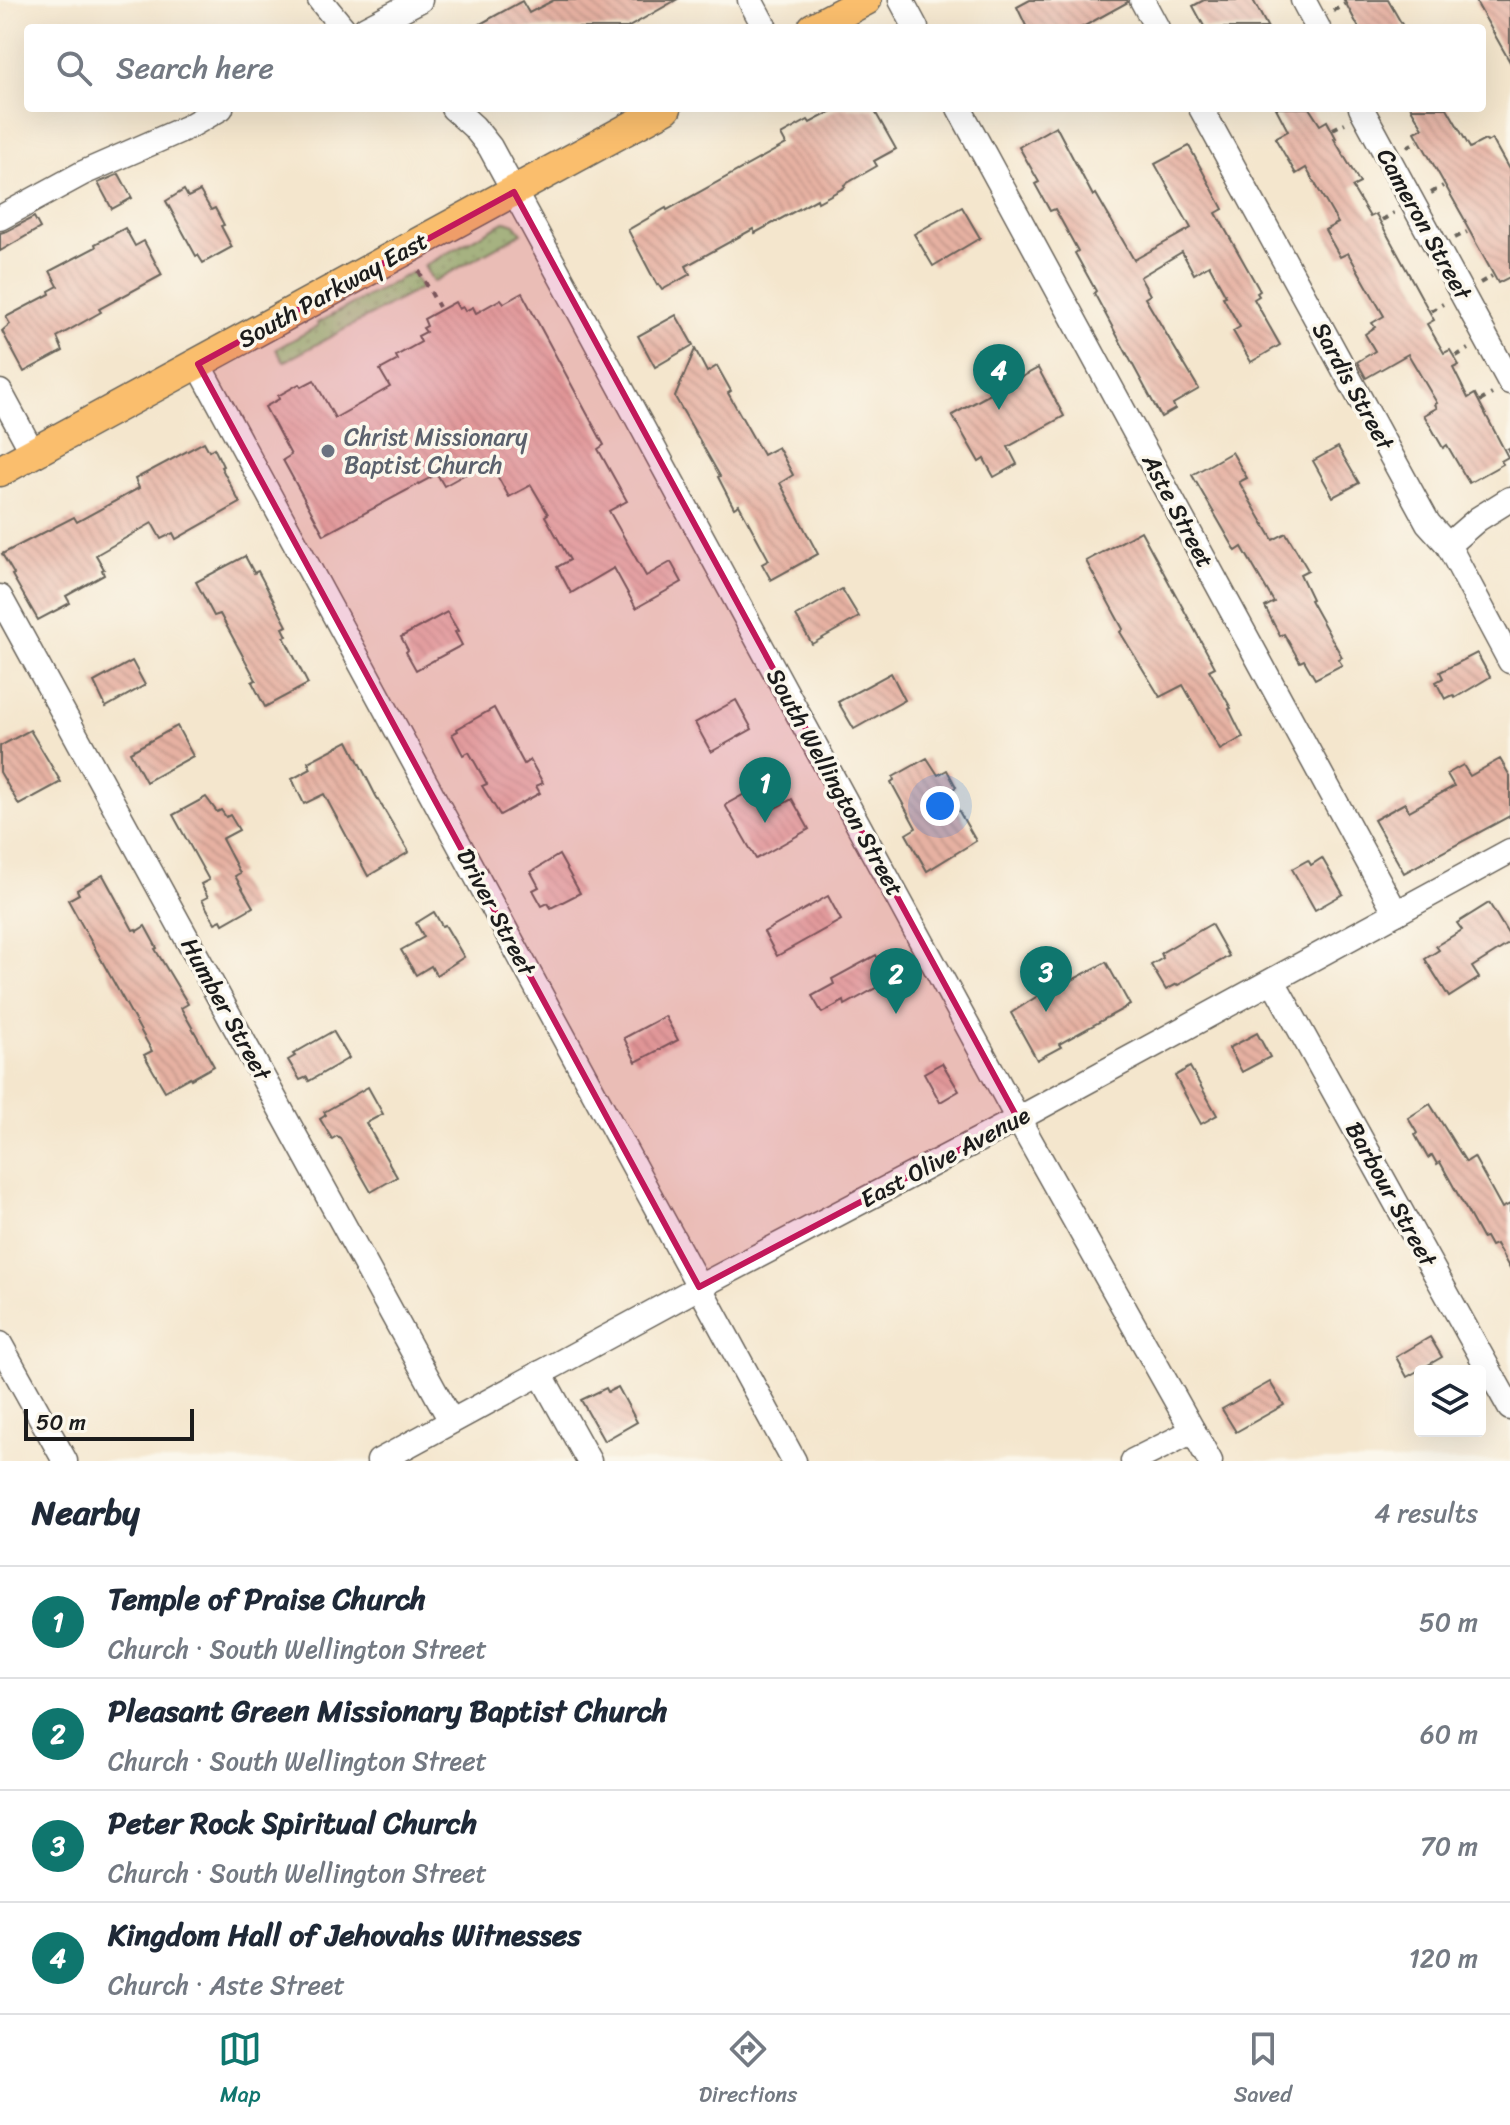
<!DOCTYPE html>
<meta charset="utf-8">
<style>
body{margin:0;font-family:Sriracha,sans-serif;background:#f2f2f3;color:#1f2937}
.controls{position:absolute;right:24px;bottom:24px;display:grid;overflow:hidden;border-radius:8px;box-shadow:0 8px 32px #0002}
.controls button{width:72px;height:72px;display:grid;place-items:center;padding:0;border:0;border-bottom:2px solid #e0e1e3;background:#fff;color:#1f2937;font:40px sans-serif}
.scale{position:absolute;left:24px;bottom:20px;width:170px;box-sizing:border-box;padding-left:8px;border:4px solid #1c1c1c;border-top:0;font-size:22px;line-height:28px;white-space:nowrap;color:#1c1c1c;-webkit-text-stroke:6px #fbf7ec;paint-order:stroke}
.you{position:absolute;left:940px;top:806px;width:28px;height:28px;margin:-20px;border:6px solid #fff;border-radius:50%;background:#1a73e8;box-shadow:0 0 0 12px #1a73e833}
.badge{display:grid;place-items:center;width:52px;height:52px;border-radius:50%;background:#0f766e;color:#fff;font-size:26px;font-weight:700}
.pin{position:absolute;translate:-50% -66px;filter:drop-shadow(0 2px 4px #0008)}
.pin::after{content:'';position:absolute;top:42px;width:28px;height:24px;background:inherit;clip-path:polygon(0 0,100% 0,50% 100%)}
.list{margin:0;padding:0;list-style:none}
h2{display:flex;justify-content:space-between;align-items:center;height:104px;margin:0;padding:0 32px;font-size:34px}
h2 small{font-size:26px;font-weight:400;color:#747a83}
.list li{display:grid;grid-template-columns:52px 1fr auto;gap:24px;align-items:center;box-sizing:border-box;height:112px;padding:0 32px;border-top:2px solid #e0e1e3}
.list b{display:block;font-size:30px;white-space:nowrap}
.list p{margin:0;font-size:26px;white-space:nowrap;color:#747a83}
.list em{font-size:26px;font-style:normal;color:#747a83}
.icon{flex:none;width:44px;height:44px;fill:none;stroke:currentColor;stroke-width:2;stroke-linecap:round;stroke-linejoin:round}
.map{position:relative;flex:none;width:1510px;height:1461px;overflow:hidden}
.search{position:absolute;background:#fff;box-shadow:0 8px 32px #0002;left:24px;right:24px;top:24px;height:88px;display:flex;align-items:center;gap:20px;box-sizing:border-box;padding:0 28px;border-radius:8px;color:#747a83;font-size:30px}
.sheet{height:552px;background:#fff}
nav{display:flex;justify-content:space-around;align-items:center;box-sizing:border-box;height:112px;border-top:2px solid #e0e1e3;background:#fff;font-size:22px;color:#747a83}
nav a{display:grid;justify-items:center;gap:4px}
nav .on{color:#0f766e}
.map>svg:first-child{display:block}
</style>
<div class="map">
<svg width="1510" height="1461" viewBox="0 0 1510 1461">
<defs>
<pattern id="grass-dots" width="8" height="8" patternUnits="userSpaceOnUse" patternTransform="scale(2)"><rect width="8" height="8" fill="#9fd98b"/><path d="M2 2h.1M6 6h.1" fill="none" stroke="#88ba77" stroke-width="1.8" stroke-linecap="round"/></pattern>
<pattern id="building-back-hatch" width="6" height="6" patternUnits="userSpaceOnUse" patternTransform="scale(2)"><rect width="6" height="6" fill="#e6b1a2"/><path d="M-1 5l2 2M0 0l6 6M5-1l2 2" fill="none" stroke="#c5988b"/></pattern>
</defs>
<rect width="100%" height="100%" fill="#fbf7ec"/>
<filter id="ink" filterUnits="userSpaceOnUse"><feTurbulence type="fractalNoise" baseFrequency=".0125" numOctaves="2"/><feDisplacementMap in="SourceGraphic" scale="16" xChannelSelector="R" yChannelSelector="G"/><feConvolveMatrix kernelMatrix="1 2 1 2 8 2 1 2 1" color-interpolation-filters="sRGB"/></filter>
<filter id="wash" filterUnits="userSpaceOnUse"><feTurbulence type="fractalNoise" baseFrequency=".006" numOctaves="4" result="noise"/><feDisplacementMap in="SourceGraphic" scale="32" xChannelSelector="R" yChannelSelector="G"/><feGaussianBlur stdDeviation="1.8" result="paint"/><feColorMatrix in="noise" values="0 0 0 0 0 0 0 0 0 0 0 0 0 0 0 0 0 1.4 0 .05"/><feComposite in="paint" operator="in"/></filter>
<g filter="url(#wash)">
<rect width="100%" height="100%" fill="#f4e6cd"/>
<g fill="url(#grass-dots)" stroke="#5e7a54" stroke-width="2">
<polygon points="506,221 515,224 522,233 433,282 424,266"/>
<polygon points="412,272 421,288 284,362 276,349 318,326 317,323"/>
</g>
<g id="blocks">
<g fill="url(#building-back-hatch)">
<polygon points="554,0 676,0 627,28 473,28 522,1 529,13"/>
<polygon points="1030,0 1127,0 1128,2 1081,28 1027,28 1017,7"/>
<polygon points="1204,0 1253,0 1268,28 1205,28 1193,6"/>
<polygon points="1344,0 1388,0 1404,28 1359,28"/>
<polygon points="1475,0 1510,0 1510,62"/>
<polygon points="838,108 873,108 896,149 874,161 877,166 844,185 845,187 818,202 817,199 755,233 753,229 686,266 690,274 662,290 658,284 657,285 628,230 666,208 667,210 786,144 781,135 808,120 810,123"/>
<polygon points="1276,108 1309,108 1320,125 1327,121 1336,138 1334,139 1360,183 1352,187 1370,217 1376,214 1434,320 1427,324 1444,353 1450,350 1459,365 1453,368 1468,398 1475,394 1508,457 1501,461 1503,464 1469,483 1447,445 1443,448 1424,415 1437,408 1435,404 1437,403 1408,354 1366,378 1357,362 1375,351 1365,334 1375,327 1372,323 1384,316 1348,253 1340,257 1325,230 1338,223 1306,168 1296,174 1275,138 1288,131"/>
<polygon points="1411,108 1447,108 1470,148 1485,140 1487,142 1492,139 1510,171 1510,277 1498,283 1465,223 1466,222 1415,132 1423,128"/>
<polygon points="1056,126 1093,196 1096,194 1134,260 1191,228 1155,164 1189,146 1223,209 1216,213 1260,291 1257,293 1259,296 1254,299 1280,345 1251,362 1233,331 1240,327 1223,297 1226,296 1209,265 1194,274 1182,252 1140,277 1150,295 1145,298 1199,389 1173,404 1175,409 1161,417 1094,293 1096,291 1075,253 1078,251 1055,209 1050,211 1035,184 1039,182 1019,147"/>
<polygon points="119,174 132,198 112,209 98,183"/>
<polygon points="184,190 188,197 200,191 211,210 215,208 224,225 221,226 232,247 203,263 198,255 196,256 166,201"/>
<polygon points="962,207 980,238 933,266 914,234"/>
<polygon points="34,217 40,228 0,251 0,233 7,231"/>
<polygon points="125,228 135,246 144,241 162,275 99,309 101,312 57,337 63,351 24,372 2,331 10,324 6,317 50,294 49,291 58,286 50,271 96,247 95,244"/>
<polygon points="522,293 604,445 598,449 627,501 609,511 646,576 671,562 682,582 636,608 614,568 571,593 557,567 570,560 545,516 548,514 531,485 509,497 489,461 444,486 437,474 324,535 283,460 291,455 265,407 279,399 278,396 299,384 301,387 314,380 335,418 390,387 380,370 398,360 396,356 421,342 418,336 426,332 423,328 427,326 424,319 455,302 459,309 463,307 465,311 473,307 476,313 501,299 504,303"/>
<polygon points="676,315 693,345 655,367 638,336"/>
<polygon points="695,349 707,372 717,366 731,391 728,393 763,455 778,447 793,475 780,483 818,554 771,580 762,564 769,560 739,505 734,508 718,477 720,476 675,397"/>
<polygon points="1038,368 1064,416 1008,447 1017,464 994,477 984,459 979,462 952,415"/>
<polygon points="204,442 209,451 214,448 223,466 221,467 240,503 176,539 173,533 161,539 152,523 96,555 104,569 102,570 104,575 66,596 70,603 38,620 12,575 14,574 2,554 74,517 77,522 139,488 135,479"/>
<polygon points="1338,447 1359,483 1333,497 1313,461"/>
<polygon points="1232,452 1247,478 1239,482 1273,540 1286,533 1308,570 1300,574 1312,599 1310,600 1342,657 1338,659 1342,665 1315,679 1304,660 1300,662 1284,634 1280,636 1265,607 1274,602 1242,547 1236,551 1192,475"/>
<polygon points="1141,531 1215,667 1209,670 1231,708 1229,709 1243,737 1220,750 1183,685 1160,697 1120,632 1123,629 1086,561"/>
<polygon points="245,556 254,573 258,571 287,626 283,628 287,636 284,637 308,684 265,707 252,682 256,680 220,614 214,616 196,582"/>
<polygon points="842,589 859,617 812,644 796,616"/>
<polygon points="447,612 458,631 455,632 462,645 416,670 406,652 408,650 401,637"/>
<polygon points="1477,653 1490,677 1455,698 1453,695 1445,699 1436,682 1443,678 1440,672"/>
<polygon points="132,661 145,685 106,707 94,682"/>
<polygon points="891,673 905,700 854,729 838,702"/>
<polygon points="736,700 752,729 711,752 695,723"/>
<polygon points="494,708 524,764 530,760 543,783 536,786 540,793 500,815 482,786 487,784 469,752 463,755 452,734 458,731 457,729"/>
<polygon points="177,726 193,756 146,782 130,752"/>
<polygon points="30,730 61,782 19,805 0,772 0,746"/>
<polygon points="348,741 376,796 409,852 368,876 324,794 304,804 292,779 311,769 308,762"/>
<polygon points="927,758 938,775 947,770 956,787 948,792 976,841 927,871 906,834 916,828 891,782 894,780 893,777"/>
<polygon points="1500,759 1510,776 1510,816 1404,873 1374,820 1405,803 1409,811 1454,786 1447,774 1463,765 1470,776"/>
<polygon points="750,791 764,814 792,799 809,829 756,859 725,805"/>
<polygon points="206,797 217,812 221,810 226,817 230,815 239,830 222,839 240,873 235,876 253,907 223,924 221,920 215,923 202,900 208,897 201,884 209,880 173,815"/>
<polygon points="559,855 580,893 551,908 548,903 542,906 533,890 539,887 531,872"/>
<polygon points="1322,858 1343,894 1315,910 1292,869 1308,860 1311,865"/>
<polygon points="103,875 133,930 136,929 137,931 145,926 157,948 155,949 188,1004 181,1008 214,1066 191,1079 190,1077 165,1091 144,1055 152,1051 68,900 79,894 77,890"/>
<polygon points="828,896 841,920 777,956 764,932"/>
<polygon points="1489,903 1510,937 1510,943 1472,967 1479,978 1449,997 1425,959 1439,950 1436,946 1462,930 1457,923"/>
<polygon points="434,912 442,926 445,925 464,957 436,975 431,966 416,975 401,950 424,937 416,923"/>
<polygon points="1211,924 1229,956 1178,985 1177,984 1166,990 1151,965 1163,958 1161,953"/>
<polygon points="876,955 890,980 845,1005 844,1001 822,1013 812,996 834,984 832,979"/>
<polygon points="1106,962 1130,1005 1059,1044 1061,1047 1037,1060 1011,1013 1044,992 1046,994"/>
<polygon points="665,1016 678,1040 636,1062 624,1038"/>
<polygon points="333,1031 349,1058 309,1081 307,1077 300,1080 288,1060 295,1056 293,1054"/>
<polygon points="1257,1033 1270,1057 1242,1072 1229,1048"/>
<polygon points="942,1063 959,1091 940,1102 924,1073"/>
<polygon points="1190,1067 1217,1115 1201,1124 1175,1076"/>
<polygon points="368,1087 383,1114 366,1123 397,1177 371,1192 340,1138 337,1136 332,1139 320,1119 326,1115 324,1112"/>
<polygon points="1430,1104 1466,1162 1474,1157 1502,1208 1510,1204 1510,1269 1496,1244 1491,1246 1486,1237 1482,1238 1440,1162 1437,1164 1432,1155 1428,1158 1415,1135 1417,1133 1408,1118"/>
<polygon points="1430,1337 1442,1357 1407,1377 1396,1357"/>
<polygon points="1270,1382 1284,1405 1236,1432 1222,1409"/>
<polygon points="618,1387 637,1422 604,1441 581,1400 606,1388 608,1392"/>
</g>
</g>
</g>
<g filter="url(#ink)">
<use href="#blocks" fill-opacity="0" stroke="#68635a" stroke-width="2"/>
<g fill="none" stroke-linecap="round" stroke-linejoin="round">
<defs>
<g id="minor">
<polyline points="320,0 343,28"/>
<polyline points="750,0 765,28"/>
<polyline points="901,0 916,28"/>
<polyline points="1142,0 1157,28"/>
<polyline points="1303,0 1318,28"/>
<polyline points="366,28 420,0"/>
<polyline points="453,108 474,127 490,147 1018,1119 1210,1461"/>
<polyline points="959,108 1396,913"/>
<polyline points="1201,108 1428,523 1448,545 1510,661"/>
<polyline points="1361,108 1510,382"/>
<polyline points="0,218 83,173 188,127 221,108"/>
<polyline points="198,364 794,1461"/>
<polyline points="0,392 33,453"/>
<polyline points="1448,545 1478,519 1510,499"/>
<polyline points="0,597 451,1421"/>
<polyline points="1273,981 1510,1408"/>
<polyline points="0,1344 65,1461"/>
<polyline points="540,1373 589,1461"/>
<polyline points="379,1461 699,1287 1018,1119 1510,851"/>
<polyline points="1133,1461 1193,1431"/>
</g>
<g id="major">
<polyline points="813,28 866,0"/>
<polyline points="0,471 666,108"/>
</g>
</defs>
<use href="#minor" stroke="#68635a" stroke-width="27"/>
<use href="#major" stroke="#68635a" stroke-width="33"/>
<g stroke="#68635a" stroke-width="4" stroke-dasharray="6 6" stroke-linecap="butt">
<polyline points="1333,11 1345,4"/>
<polyline points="1333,129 1345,123"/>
<polyline points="1407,147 1418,141"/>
<polyline points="1431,193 1443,186"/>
<polyline points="1382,220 1394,213"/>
<polyline points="1455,238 1467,232"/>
<polyline points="419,271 439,307"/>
<polyline points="1480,283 1492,276"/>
<polyline points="1431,311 1443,304"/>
<polyline points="1456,356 1468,349"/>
<polyline points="1480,401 1492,394"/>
<polyline points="1507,450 1510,449"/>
</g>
<use href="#minor" stroke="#fff" stroke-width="24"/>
<use href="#major" stroke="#fabe6d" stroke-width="30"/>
</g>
</g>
<path fill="#c2185b" fill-opacity="0.2" stroke="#c2185b" stroke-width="6" stroke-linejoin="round" d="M514,192L1018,1119L699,1287L198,364Z"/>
<circle fill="#6b7280" stroke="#fbf7ec" stroke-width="3" cx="328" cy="451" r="8"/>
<g text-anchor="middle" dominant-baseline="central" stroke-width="7" stroke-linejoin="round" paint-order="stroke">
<g font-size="24" fill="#1c1c1c" stroke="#fbf7ec">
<text transform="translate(1424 224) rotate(61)">Cameron Street</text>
<text transform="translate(333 290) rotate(-29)">South Parkway East</text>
<text transform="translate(1353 386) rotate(61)">Sardis Street</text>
<text transform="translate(1178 511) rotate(62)">Aste Street</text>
<text transform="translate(835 782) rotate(61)">South Wellington Street</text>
<text transform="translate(496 912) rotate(62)">Driver Street</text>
<text transform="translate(226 1009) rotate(61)">Humber Street</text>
<text transform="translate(945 1157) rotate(-28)">East Olive Avenue</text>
<text transform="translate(1391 1194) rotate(61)">Barbour Street</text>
</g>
<g font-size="24" fill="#5b616d" stroke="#fbf7ec" text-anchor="start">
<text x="344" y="437">Christ Missionary<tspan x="344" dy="28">Baptist Church</tspan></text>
</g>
</g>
</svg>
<div class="controls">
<button><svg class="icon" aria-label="layers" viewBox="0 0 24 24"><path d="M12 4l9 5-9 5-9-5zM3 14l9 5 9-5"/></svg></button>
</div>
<div class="scale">50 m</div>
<div class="you"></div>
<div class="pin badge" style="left:765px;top:823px">1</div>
<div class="pin badge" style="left:896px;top:1014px">2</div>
<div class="pin badge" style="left:1046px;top:1012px">3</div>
<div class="pin badge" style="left:999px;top:410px">4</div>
<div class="search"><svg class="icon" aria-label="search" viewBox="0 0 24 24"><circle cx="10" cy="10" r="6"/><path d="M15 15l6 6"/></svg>Search here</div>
</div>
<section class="sheet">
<h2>Nearby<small>4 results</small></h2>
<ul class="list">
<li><span class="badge">1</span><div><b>Temple of Praise Church</b><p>Church · South Wellington Street</p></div><em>50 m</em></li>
<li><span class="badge">2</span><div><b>Pleasant Green Missionary Baptist Church</b><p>Church · South Wellington Street</p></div><em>60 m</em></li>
<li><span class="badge">3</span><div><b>Peter Rock Spiritual Church</b><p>Church · South Wellington Street</p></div><em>70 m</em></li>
<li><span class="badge">4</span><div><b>Kingdom Hall of Jehovahs Witnesses</b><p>Church · Aste Street</p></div><em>120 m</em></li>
</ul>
</section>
<nav>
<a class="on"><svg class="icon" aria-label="map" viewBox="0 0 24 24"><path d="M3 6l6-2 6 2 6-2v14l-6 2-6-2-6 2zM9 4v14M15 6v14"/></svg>Map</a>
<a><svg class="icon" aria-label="directions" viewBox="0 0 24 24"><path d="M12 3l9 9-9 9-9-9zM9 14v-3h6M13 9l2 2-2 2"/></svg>Directions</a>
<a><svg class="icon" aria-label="saved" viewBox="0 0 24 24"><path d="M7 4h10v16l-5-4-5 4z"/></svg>Saved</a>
</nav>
